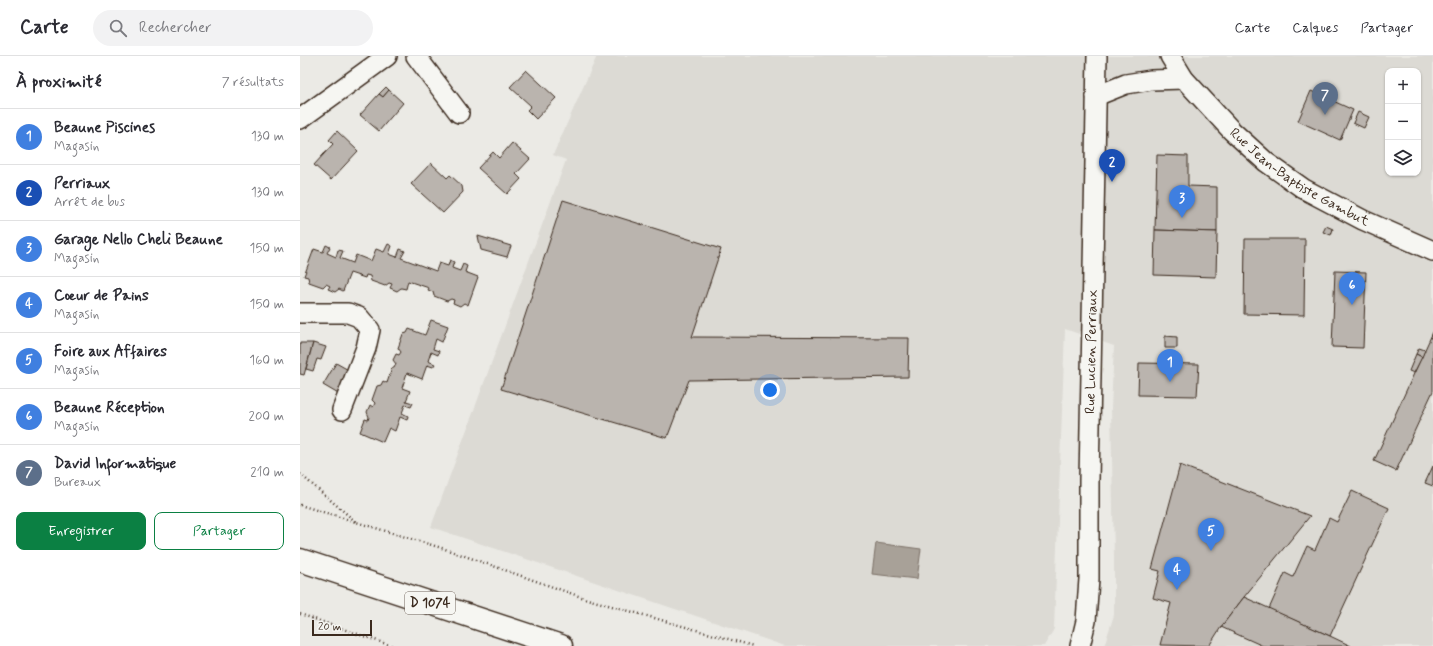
<!DOCTYPE html>
<html lang="fr">
<meta charset="utf-8">
<style>
body{margin:0;font-family:Mynerve,sans-serif;background:#f2f2f3;color:#2b2b33}
.controls{position:absolute;right:12px;top:12px;display:grid;overflow:hidden;border-radius:8px;box-shadow:0 1px 3px #0004}
.controls button{width:36px;height:36px;display:grid;place-items:center;padding:0;border:0;border-bottom:1px solid #e1e1e2;background:#fff;color:#2b2b33;font:20px sans-serif}
.scale{position:absolute;left:12px;bottom:10px;width:60px;box-sizing:border-box;padding-left:4px;border:2px solid #3b2a1e;border-top:0;font-size:11px;line-height:14px;white-space:nowrap;color:#3b2a1e;-webkit-text-stroke:3px #f6f6f2;paint-order:stroke}
.you{position:absolute;left:470px;top:334px;width:14px;height:14px;margin:-10px;border:3px solid #fff;border-radius:50%;background:#1a73e8;box-shadow:0 0 0 6px #1a73e833}
.badge{display:grid;place-items:center;width:26px;height:26px;border-radius:50%;background:#0b8043;color:#fff;font-size:13px;font-weight:700}
.pin{position:absolute;translate:-50% -33px;filter:drop-shadow(0 1px 2px #0008)}
.pin::after{content:'';position:absolute;top:21px;width:14px;height:12px;background:inherit;clip-path:polygon(0 0,100% 0,50% 100%)}
.list{margin:0;padding:0;list-style:none}
h2{display:flex;justify-content:space-between;align-items:center;height:52px;margin:0;padding:0 16px;font-size:17px}
h2 small{font-size:13px;font-weight:400;color:#7c7c81}
.list li{display:grid;grid-template-columns:26px 1fr auto;gap:12px;align-items:center;box-sizing:border-box;height:56px;padding:0 16px;border-top:1px solid #e1e1e2}
.list b{display:block;font-size:15px;white-space:nowrap}
.list p{margin:0;font-size:13px;white-space:nowrap;color:#7c7c81}
.list em{font-size:13px;font-style:normal;color:#7c7c81}
.actions{display:flex;gap:8px;padding:12px 16px}
.actions a{flex:1;padding:9px 0;border:1px solid #0b8043;border-radius:8px;text-align:center;font-size:14px;color:#0b8043}
.actions .main{background:#0b8043;color:#fff}
.icon{flex:none;width:22px;height:22px;fill:none;stroke:currentColor;stroke-width:2;stroke-linecap:round;stroke-linejoin:round}
.map{position:relative;flex:none;width:1133px;height:590px;overflow:hidden}
header{display:flex;align-items:center;gap:24px;box-sizing:border-box;height:56px;padding:0 20px;background:#fff;border-bottom:1px solid #e1e1e2}
header strong{font-size:19px}
nav{display:flex;gap:22px;margin-inline-start:auto;font-size:14px}
.search{width:280px;height:36px;background:#f2f2f3;display:flex;align-items:center;gap:10px;box-sizing:border-box;padding:0 14px;border-radius:22px;color:#7c7c81;font-size:15px}
main{display:flex}
aside{flex:1;background:#fff}
.map>svg:first-child{display:block}
</style>
<header>
<strong>Carte</strong>
<div class="search"><svg class="icon" aria-label="search" viewBox="0 0 24 24"><circle cx="10" cy="10" r="6"/><path d="M15 15l6 6"/></svg>Rechercher</div>
<nav><a>Carte</a><a>Calques</a><a>Partager</a></nav>
</header>
<main>
<aside>
<h2>À proximité<small>7 résultats</small></h2>
<ul class="list">
<li><span class="badge" style="background:#3f7fe0">1</span><div><b>Beaune Piscines</b><p>Magasin</p></div><em>130 m</em></li>
<li><span class="badge" style="background:#1a4fb4">2</span><div><b>Perriaux</b><p>Arrêt de bus</p></div><em>130 m</em></li>
<li><span class="badge" style="background:#3f7fe0">3</span><div><b>Garage Nello Cheli Beaune</b><p>Magasin</p></div><em>150 m</em></li>
<li><span class="badge" style="background:#3f7fe0">4</span><div><b>Cœur de Pains</b><p>Magasin</p></div><em>150 m</em></li>
<li><span class="badge" style="background:#3f7fe0">5</span><div><b>Foire aux Affaires</b><p>Magasin</p></div><em>160 m</em></li>
<li><span class="badge" style="background:#3f7fe0">6</span><div><b>Beaune Réception</b><p>Magasin</p></div><em>200 m</em></li>
<li><span class="badge" style="background:#5c6f8a">7</span><div><b>David Informatique</b><p>Bureaux</p></div><em>210 m</em></li>
</ul>
<div class="actions"><a class="main">Enregistrer</a><a>Partager</a></div>
</aside>
<div class="map">
<svg width="1133" height="590" viewBox="0 0 1133 590">
<rect width="100%" height="100%" fill="#ebeae5"/>
<filter id="ink" filterUnits="userSpaceOnUse"><feTurbulence type="fractalNoise" baseFrequency=".025" numOctaves="2"/><feDisplacementMap in="SourceGraphic" scale="8" xChannelSelector="R" yChannelSelector="G"/><feConvolveMatrix kernelMatrix="1 2 1 2 8 2 1 2 1" color-interpolation-filters="sRGB"/></filter>
<g filter="url(#ink)">
<path fill="#dcdad4" fill-rule="evenodd" d="M297,0H1133V590H804L814,559V501L811,352L814,290L765,273L754,573L744,590H485L131,471L266,104L253,99ZM1088,15H1118V117H1088Z"/>
<polygon fill="#a8a198" stroke="#7c7167" points="576,487 621,493 617,523 572,518"/>
<g fill="#bab4ae" stroke="#3b2a1e">
<polygon points="226,14 256,42 236,63 227,54 231,50 210,31"/>
<polygon points="86,31 89,34 83,41 79,38"/>
<polygon points="89,34 103,47 79,75 60,59 79,38 83,41"/>
<polygon points="1011,35 1053,54 1040,84 998,65"/>
<polygon points="1058,56 1069,61 1064,72 1053,67"/>
<polygon points="37,75 58,95 31,124 14,109 33,88 29,84"/>
<polygon points="212,87 230,103 216,118 221,123 207,138 178,112 193,96 199,102"/>
<polygon points="857,99 888,100 888,130 917,131 917,176 855,174"/>
<polygon points="131,107 147,122 150,119 162,130 163,136 143,157 111,128"/>
<polygon points="263,144 421,193 392,281 609,282 608,321 389,324 367,382 201,333"/>
<polygon points="1026,170 1033,173 1031,179 1023,176"/>
<polygon points="855,174 917,176 916,221 854,219"/>
<polygon points="178,180 211,190 207,201 181,194"/>
<polygon points="945,183 1005,183 1004,259 944,258"/>
<polygon points="88,188 92,190 89,198 97,201 100,193 105,195 101,202 136,215 139,207 148,210 150,204 154,206 152,212 160,215 163,208 167,210 165,216 178,221 168,249 164,247 160,250 153,247 154,244 151,243 147,245 134,240 133,236 128,234 129,232 108,225 106,233 101,232 97,235 90,232 92,228 89,227 85,230 71,225 70,220 66,219 65,222 50,217 43,235 39,233 35,236 28,233 30,230 26,228 23,231 9,226 8,221 4,220 14,193 23,196 26,189 30,191 27,197 36,201 38,194 43,195 40,202 53,207 56,199 71,205 76,193 84,196"/>
<polygon points="1035,215 1066,216 1063,292 1032,291"/>
<polygon points="131,264 148,270 142,286 136,283 133,293 139,295 138,299 131,296 128,305 135,308 133,311 127,309 122,323 107,317 102,332 110,335 106,345 113,347 111,351 105,349 102,357 108,360 107,364 100,361 95,375 89,372 83,386 60,376 65,363 68,364 69,361 67,356 70,349 73,351 75,347 72,344 77,330 81,329 83,325 87,327 92,312 94,312 96,308 93,304 96,298 99,299 101,296 98,292 103,278 107,277 109,273 125,279"/>
<polygon points="1133,276 1133,335 1096,415 1074,405"/>
<polygon points="865,280 877,281 877,292 865,292"/>
<polygon points="0,287 13,287 4,319 0,318"/>
<polygon points="13,287 26,291 21,304 17,303 13,315 6,313"/>
<polygon points="1119,292 1125,294 1122,301 1116,298"/>
<polygon points="1116,298 1122,301 1114,317 1109,315"/>
<polygon points="36,307 52,316 40,339 23,329"/>
<polygon points="839,307 899,308 897,340 838,339"/>
<polygon points="880,409 1010,460 944,541 921,571 909,590 860,589 871,547 853,542 860,515 852,513"/>
<polygon points="1133,410 1133,430 1125,427"/>
<polygon points="1052,435 1089,452 1030,580 969,553 985,517 993,521 1007,490 1015,494 1029,462 1037,466"/>
<polygon points="944,541 1030,580 1051,590 963,590 921,571"/>
</g>
<g fill="none" stroke-linecap="round" stroke-linejoin="round">
<defs>
<g id="street">
<polyline points="116,0 159,57"/>
<path id="s1" d="M870,0L884,23L932,75L966,106L1004,133L1063,164L1133,195"/>
<polyline points="796,40 826,28 851,24 884,23"/>
<polyline points="0,63 87,0"/>
<polyline points="0,257 48,257 59,261 70,274 66,292 42,354"/>
<path id="s2" d="M780,590L786,565L789,523V424L797,0"/>
</g>
<polyline id="primary" points="0,504 261,590"/>
</defs>
<use href="#street" stroke="#3b2a1e" stroke-width="22"/>
<use href="#primary" stroke="#3b2a1e" stroke-width="25"/>
<g stroke="#3b2a1e" stroke-width="2.5" stroke-dasharray="1 3" stroke-linecap="butt">
<polyline points="0,418 56,466"/>
<polyline points="0,449 145,493 287,543 453,590"/>
<polyline points="0,558 92,590"/>
</g>
<use href="#street" stroke="#f6f6f2" stroke-width="19"/>
<use href="#primary" stroke="#f6f6f2" stroke-width="22"/>
</g>
</g>
<g text-anchor="middle" dominant-baseline="central" stroke-width="3" stroke-linejoin="round" paint-order="stroke">
<rect fill="#f6f6f2" stroke="#73675e" stroke-width="1" x="105" y="536" width="50" height="22" rx="3"/>
<g font-size="13" font-weight="bold" fill="#3b2a1e">
<text x="130" y="547">D 1074</text>
</g>
<g font-size="14" fill="#3b2a1e" stroke="#f6f6f2">
<text stroke="none"><textPath href="#s1" startOffset="180">Rue Jean-Baptiste Gambut</textPath></text>
<text stroke="none"><textPath href="#s2" startOffset="295">Rue Lucien Perriaux</textPath></text>
</g>
</g>
</svg>
<div class="controls">
<button>+</button>
<button>−</button>
<button><svg class="icon" aria-label="layers" viewBox="0 0 24 24"><path d="M12 4l9 5-9 5-9-5zM3 14l9 5 9-5"/></svg></button>
</div>
<div class="scale">20 m</div>
<div class="you"></div>
<div class="pin badge" style="left:870px;top:326px;background:#3f7fe0">1</div>
<div class="pin badge" style="left:812px;top:126px;background:#1a4fb4">2</div>
<div class="pin badge" style="left:882px;top:162px;background:#3f7fe0">3</div>
<div class="pin badge" style="left:877px;top:534px;background:#3f7fe0">4</div>
<div class="pin badge" style="left:911px;top:495px;background:#3f7fe0">5</div>
<div class="pin badge" style="left:1052px;top:249px;background:#3f7fe0">6</div>
<div class="pin badge" style="left:1025px;top:59px;background:#5c6f8a">7</div>
</div>
</main>
